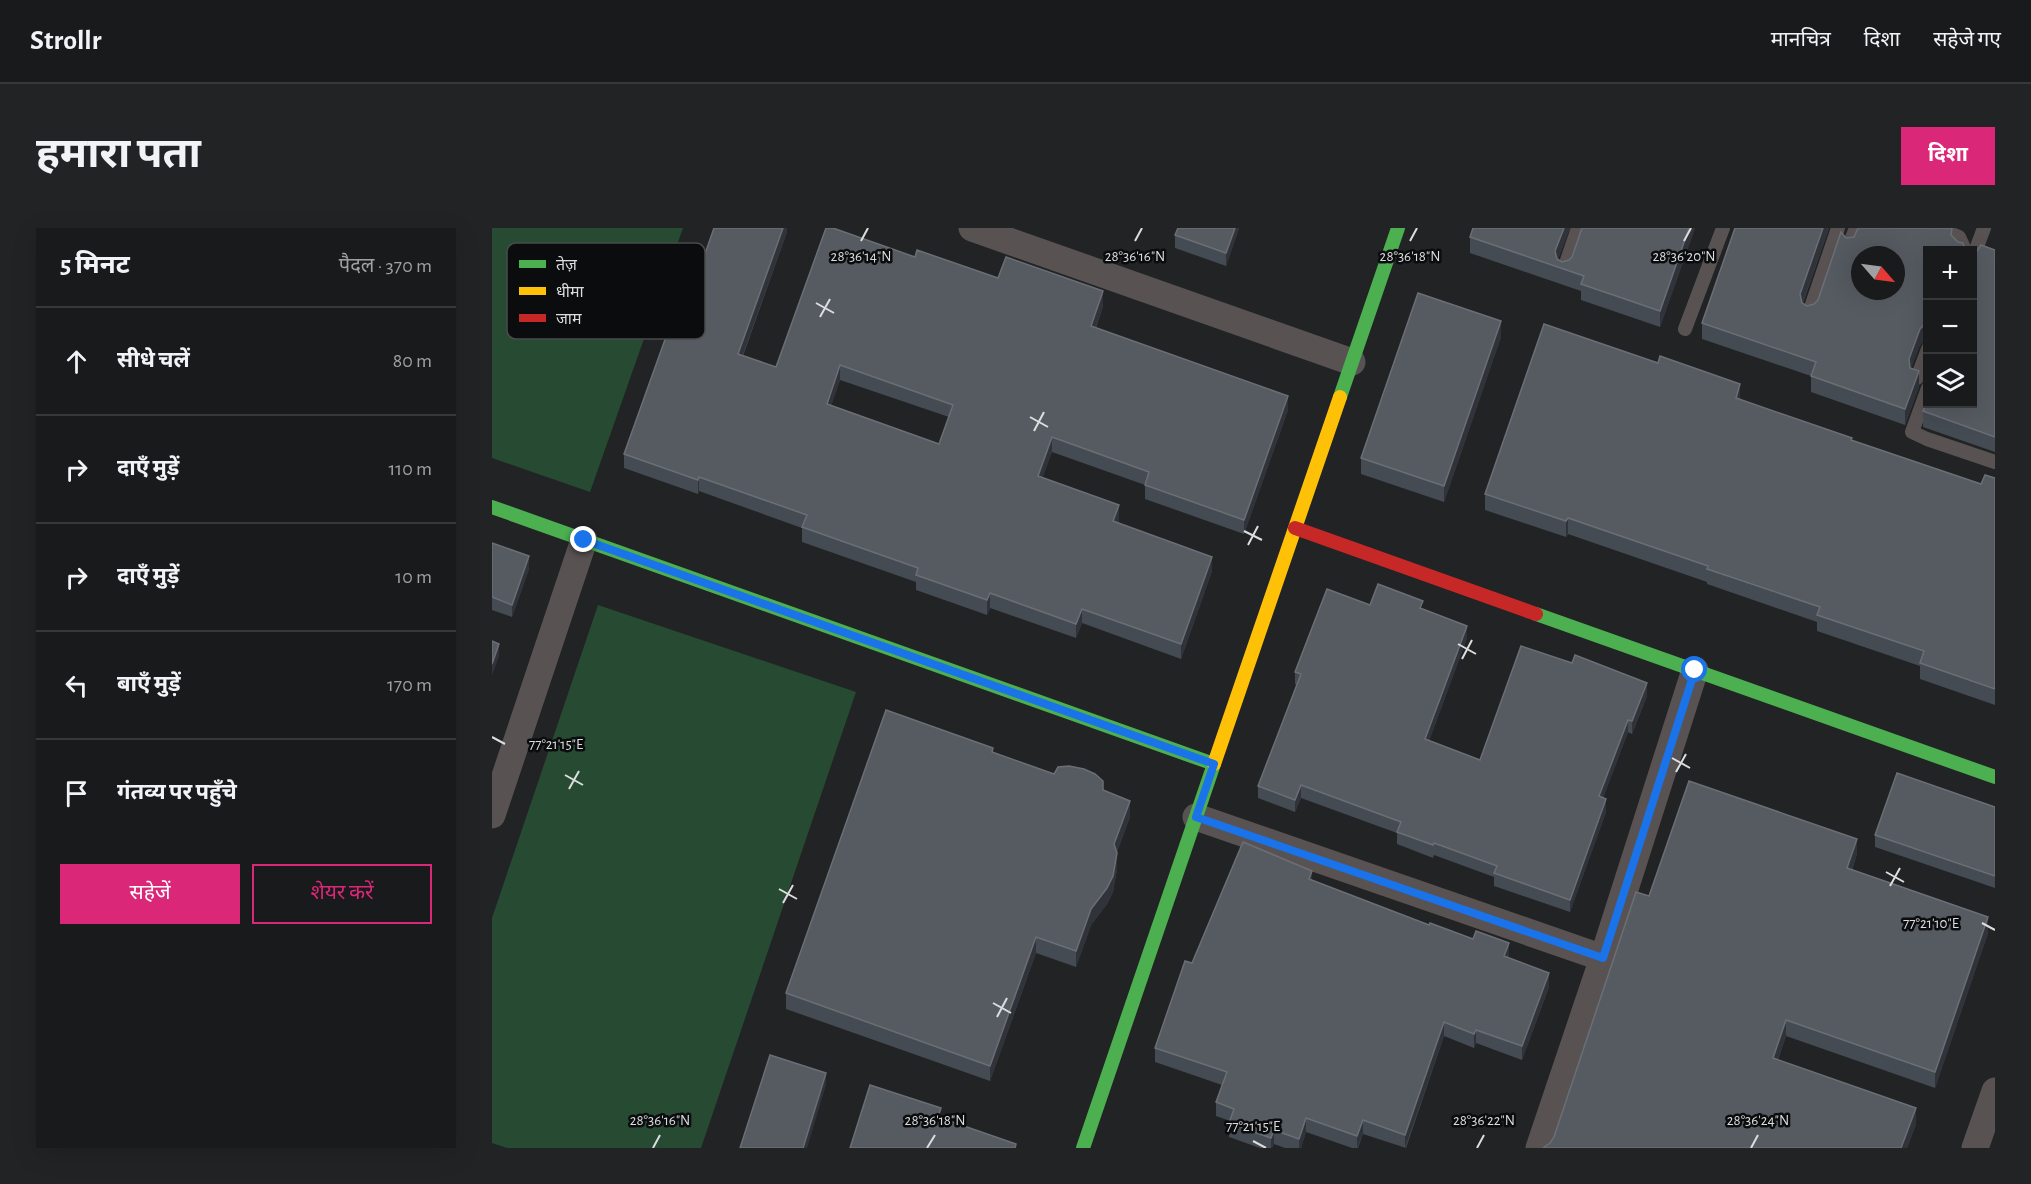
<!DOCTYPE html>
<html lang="hi">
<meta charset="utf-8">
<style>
body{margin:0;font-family:"Alegreya Sans","Noto Sans Devanagari",sans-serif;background:#222324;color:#f1f3f6}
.controls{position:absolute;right:18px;top:18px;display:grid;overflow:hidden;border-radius:0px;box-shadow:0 6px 24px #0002}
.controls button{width:54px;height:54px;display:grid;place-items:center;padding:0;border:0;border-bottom:2px solid #37383a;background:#191a1b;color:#f1f3f6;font:30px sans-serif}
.compass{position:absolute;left:1359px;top:18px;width:54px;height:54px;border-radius:50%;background:#191a1b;box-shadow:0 6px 24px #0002;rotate:118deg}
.stop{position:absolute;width:18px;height:18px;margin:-14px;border:4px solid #1a73e8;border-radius:50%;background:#fff}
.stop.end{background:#1a73e8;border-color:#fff;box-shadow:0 2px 6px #0008}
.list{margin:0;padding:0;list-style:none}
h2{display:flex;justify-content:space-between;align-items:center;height:78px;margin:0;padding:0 24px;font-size:26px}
h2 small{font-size:20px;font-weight:400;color:#9fa1a3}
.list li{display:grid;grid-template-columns:39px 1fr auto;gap:18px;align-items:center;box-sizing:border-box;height:108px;padding:0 24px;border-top:2px solid #37383a}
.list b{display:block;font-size:22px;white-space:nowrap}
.list em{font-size:20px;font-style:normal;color:#9fa1a3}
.actions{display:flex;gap:12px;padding:18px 24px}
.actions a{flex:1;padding:14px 0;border:2px solid #db2777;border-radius:0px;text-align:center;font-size:21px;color:#db2777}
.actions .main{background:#db2777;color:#fff}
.icon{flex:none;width:33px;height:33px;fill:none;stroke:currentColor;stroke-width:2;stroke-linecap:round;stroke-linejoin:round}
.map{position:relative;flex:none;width:1503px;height:920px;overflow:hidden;border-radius:0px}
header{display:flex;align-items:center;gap:36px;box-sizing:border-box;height:84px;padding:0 30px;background:#191a1b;border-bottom:2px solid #37383a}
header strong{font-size:28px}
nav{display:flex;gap:33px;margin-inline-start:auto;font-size:21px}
.intro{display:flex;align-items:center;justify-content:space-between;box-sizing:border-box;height:144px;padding:0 36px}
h1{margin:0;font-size:42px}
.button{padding:15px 27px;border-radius:0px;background:#db2777;color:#fff;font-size:21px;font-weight:700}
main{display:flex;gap:36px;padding:0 36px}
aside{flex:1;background:#191a1b;border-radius:0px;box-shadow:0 6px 24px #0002}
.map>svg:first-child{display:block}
</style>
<header>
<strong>Strollr</strong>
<nav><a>मानचित्र</a><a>दिशा</a><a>सहेजे गए</a></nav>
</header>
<div class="intro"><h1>हमारा पता</h1><a class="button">दिशा</a></div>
<main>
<aside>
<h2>5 मिनट<small>पैदल · 370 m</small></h2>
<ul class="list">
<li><svg class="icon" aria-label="ahead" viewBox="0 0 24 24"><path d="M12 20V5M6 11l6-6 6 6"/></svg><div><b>सीधे चलें</b></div><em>80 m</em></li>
<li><svg class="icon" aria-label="right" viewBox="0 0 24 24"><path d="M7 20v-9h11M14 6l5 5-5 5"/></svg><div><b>दाएँ मुड़ें</b></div><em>110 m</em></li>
<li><svg class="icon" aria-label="right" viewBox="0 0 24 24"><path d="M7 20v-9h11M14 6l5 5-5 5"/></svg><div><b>दाएँ मुड़ें</b></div><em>10 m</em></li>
<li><svg class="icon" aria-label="left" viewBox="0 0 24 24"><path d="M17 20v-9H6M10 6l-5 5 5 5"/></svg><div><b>बाएँ मुड़ें</b></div><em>170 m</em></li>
<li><svg class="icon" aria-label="arrive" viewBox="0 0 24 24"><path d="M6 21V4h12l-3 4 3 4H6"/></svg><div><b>गंतव्य पर पहुँचे</b></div></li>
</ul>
<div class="actions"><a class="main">सहेजें</a><a>शेयर करें</a></div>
</aside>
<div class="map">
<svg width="1503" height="920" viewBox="0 0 1503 920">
<rect width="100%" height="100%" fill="#212324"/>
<g fill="#274b32">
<polygon points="0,0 191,0 98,264 0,230"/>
<polygon points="106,377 364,464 209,920 15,920 0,915 0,690"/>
</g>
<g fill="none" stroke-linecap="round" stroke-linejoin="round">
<g stroke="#595252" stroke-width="14">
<polyline points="1445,0 1467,9 1472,20 1471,22"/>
<polyline points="1357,17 1364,0"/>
<polyline points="1480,32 1492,0"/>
<polyline points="1072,41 1086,0"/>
<polyline points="1317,85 1346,0"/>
<polyline points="1193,101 1231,0"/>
<polyline points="1425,150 1436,121"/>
<polyline points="1436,160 1420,204 1435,211 1503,234"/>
</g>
<g stroke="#595252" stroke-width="27">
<polyline points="480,0 860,134"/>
<polyline points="0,587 92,312"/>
<polyline points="704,589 1111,730"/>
<polyline points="1047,920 1111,730 1203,442"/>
<polyline points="1483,920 1503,863"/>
</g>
<g stroke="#4caf50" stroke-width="14">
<polyline points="848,169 906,0"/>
<polyline points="0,279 722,536"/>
<polyline points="1044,386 1503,549"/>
<polyline points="591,920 722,536"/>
</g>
<polyline stroke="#ffc107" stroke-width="14" points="722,536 848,169"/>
<polyline stroke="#c62828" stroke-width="14" points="803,300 1044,386"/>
</g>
<g fill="#454b53" fill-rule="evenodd">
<path d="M295,0V4L251,128L284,139L423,29L611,78L604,100L796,182L752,306L653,271V257L560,224L550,250L627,292L626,295L720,343L689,431L590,395L584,410L498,380L495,387L424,362V354L310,314V300L207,263L206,266L132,240V226L184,109ZM348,152L457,189L447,216L339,177Z"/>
<polygon points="747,0 734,38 683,20 683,7"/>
<polygon points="981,0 1078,0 1066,31 1070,34 1203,0 1168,99 1089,72 1089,63 978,25 978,9"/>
<polygon points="1243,0 1337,0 1311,75 1315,78 1322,76 1326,72 1354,10 1436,22 1436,113 1431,114 1428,117 1419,140 1427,159 1413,197 1319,164 1319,148 1210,111 1210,95"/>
<polygon points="1503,22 1503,224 1431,199 1431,183"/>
<polygon points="1009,109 952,274 869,246 869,230"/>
<polygon points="1434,135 1436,136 1436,152 1434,151"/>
<polygon points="1248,171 1360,212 1489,256 1503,250 1503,477 1428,451 1428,438 1325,403 1325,394 1215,356 1215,354 1076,306 1074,309 993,282 993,266"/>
<polygon points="0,315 37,341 20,389 0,382"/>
<polygon points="878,377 931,381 975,410 937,513 988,532 1155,468 1140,506 1136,504 1111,570 1114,584 1078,684 1002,658 1002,649 942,627 941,630 905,616 905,605 809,570 803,584 766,570 766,558 805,457 803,456 803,444"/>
<polygon points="501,525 562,546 611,562 638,589 625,624 625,641 621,664 615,676 599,697 584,739 544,725 498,853 294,781 294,765"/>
<polygon points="1503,579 1503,660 1383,619 1383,607"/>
<polygon points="1365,626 1360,642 1496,705 1443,860 1294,808 1286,832 1424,896 1415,920 1051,920 1058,915 1062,909 1157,668"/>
<polygon points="820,652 1016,730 1057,759 1030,832 984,815 982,820 952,808 914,920 871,906 866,920 860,920 814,904 809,920 793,920 782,916 780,920 768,920 737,909 738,893 724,888 724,874 730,857 663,834 663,820 700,735"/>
</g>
<g fill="#30343a">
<polygon points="291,0 295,0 295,4 246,140 246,126"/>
<polygon points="743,0 747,0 734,38 734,25"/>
<polygon points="1072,0 1078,0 1063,39 1063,23"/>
<polygon points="1197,0 1203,0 1168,99 1168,83"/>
<polygon points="1331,0 1337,0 1308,82 1308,66"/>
<polygon points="611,63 611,78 599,113 599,98"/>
<polygon points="1009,93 1009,109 952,274 952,258"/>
<polygon points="1431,98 1431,114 1428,117 1417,147 1417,131 1428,101"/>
<polygon points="348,137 348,152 335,190 335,176"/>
<polygon points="1427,143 1427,159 1413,197 1413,181"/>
<polygon points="1248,156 1248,172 1244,170"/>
<polygon points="796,168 796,182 752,306 752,292"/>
<polygon points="560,209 560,224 546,263 546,248"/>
<polygon points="207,249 207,263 206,266 206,252"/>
<polygon points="627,277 627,292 621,308 621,293"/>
<polygon points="1076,290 1076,306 1074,309 1074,293"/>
<polygon points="37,328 37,341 20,389 20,377"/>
<polygon points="720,329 720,343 689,431 689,416"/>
<polygon points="498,365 498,380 495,387 495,372"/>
<polygon points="590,381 590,395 584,410 584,396"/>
<polygon points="975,398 975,410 933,524 933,511"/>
<polygon points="7,416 7,428 0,448 0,436"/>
<polygon points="1155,455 1155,468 1140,506 1140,493"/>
<polygon points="1136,492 1136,504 1107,581 1107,568"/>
<polygon points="809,557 809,570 803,584 803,572"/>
<polygon points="1114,571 1114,584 1078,684 1078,672"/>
<polygon points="638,573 638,589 622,632 622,616"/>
<polygon points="1365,611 1365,626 1355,656 1355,640"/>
<polygon points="625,625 625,641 621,664 615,676 599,697 584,739 584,723 599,681"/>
<polygon points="820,643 820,657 817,651"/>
<polygon points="1496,689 1496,705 1443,860 1443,844"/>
<polygon points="544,709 544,725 498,853 498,838"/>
<polygon points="1017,715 1017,729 1012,742 1012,728"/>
<polygon points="1057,745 1057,759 1030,832 1030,818"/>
<polygon points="1294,792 1294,808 1281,846 1281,830"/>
<polygon points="952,794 952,808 913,920 913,907"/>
<polygon points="984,802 984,815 982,820 982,806"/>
<polygon points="334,845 334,857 315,920 311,920"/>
<polygon points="1424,880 1424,896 1415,920 1409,920"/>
<polygon points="814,890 814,904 809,920 807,920 807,911"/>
<polygon points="871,892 871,906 865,920 865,908"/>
<polygon points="782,902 782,916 780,920 779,920 779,910"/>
</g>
<g fill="#565b62" stroke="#6b6f75" stroke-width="1.5" fill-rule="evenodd">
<path d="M222,0H291L246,126L284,139L334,0H341L423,29L425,22L506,50L514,29L611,63L599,98L796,168L752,292L653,257L657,244L560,209L546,248L627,277L621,293L720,329L689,416L590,381L584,396L498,365L495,372L424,347L426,340L310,299L315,287L207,249L206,252L132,226L175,106L184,109ZM348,137L461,177L447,216L335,176Z"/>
<polygon points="686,0 743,0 734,25 683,7"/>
<polygon points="981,0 1072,0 1063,23 1065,31 1070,34 1077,32 1080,29 1090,0 1197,0 1168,83 1089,56 1092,48 978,9"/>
<path d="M1243,0H1331L1308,66L1310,75L1315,78L1322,76L1326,72L1349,4L1354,10L1362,9L1366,0H1460L1459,7L1466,14L1471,15L1473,21L1474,22H1436V97L1431,98L1428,101L1417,131L1418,140L1427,143L1413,181L1319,148L1324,134L1210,95ZM1368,27H1404V63H1368Z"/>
<polygon points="1489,17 1503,22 1503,209 1431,183 1436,171 1436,176 1480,176 1480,24 1485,23"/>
<polygon points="926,65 1009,93 952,258 869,230"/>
<polygon points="1052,96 1166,135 1168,128 1248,156 1244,170 1360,210 1359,212 1489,256 1493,247 1503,250 1503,461 1428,435 1432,423 1325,387 1328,379 1215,341 1216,338 1076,290 1074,293 993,266"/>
<polygon points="0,315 37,328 20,377 0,369"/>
<polygon points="886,356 931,373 928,380 975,398 933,511 988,532 1029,418 1080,435 1083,427 1155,455 1140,493 1136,492 1107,568 1114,571 1078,672 1002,645 1005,638 942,615 941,617 905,604 909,594 809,557 803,572 766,558 809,446 803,444 835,361 878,377"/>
<polygon points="0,413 7,416 0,436"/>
<polygon points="394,482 501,520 500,524 562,546 566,539 577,538 592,541 603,546 611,553 611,562 638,573 622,616 625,625 621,648 615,660 599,681 584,723 544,709 498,838 294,765"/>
<polygon points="1405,545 1503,579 1503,648 1383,607"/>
<polygon points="1197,553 1365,611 1355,640 1496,689 1443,844 1294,792 1281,830 1424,880 1409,920 1051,920 1058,915 1062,909 1144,664 1157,668"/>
<polygon points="751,614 820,643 817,651 937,697 938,695 981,711 984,703 1017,715 1012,728 1057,745 1030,818 984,802 982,806 952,794 913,907 871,892 865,908 814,890 807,911 782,902 779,910 737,895 742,881 724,874 735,844 663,820 693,733 700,735"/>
<polygon points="278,827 334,845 311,920 248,920"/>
<polygon points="378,857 449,880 446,889 524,916 523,920 358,920"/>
</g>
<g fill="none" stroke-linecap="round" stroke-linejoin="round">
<polyline stroke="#1a73e8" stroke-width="8" points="92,312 722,536 704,589 1111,730 1203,442"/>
</g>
<path fill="none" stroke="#dcdddf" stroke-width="2" d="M369,13L376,0M643,13L650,0M918,13L925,0M1192,13L1199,0M324,75L342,85M328,89L338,71M538,189L556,199M542,203L552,184M752,303L770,312M756,317L766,298M966,416L984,426M970,431L980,412M0,509L13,516M1180,530L1198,540M1184,544L1194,526M73,547L91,557M77,561L87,543M1394,644L1412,654M1398,658L1408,640M287,661L305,671M291,675L301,657M1490,695L1503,702M501,775L519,785M505,789L515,770M761,913L774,920M161,920L168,907M435,920L443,907M985,920L992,907M1259,920L1266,907"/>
<rect x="15" y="15" width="198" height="96" rx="9" fill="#0b0c0d" stroke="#4a4b4c" stroke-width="1.5"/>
<rect x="27" y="32" width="27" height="8" fill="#4caf50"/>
<rect x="27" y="59" width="27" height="8" fill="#ffc107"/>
<rect x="27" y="86" width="27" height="8" fill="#c62828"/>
<g font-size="16" fill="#dcdddf">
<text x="64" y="42">तेज़</text>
<text x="64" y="69">धीमा</text>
<text x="64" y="96">जाम</text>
</g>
<g font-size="15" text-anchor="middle" fill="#dcdddf" stroke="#0b0c0d" stroke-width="5" stroke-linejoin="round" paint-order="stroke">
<text x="369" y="33">28°36'14"N</text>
<text x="643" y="33">28°36'16"N</text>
<text x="918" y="33">28°36'18"N</text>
<text x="1192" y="33">28°36'20"N</text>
<text x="64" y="521">77°21'15"E</text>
<text x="1439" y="700">77°21'10"E</text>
<text x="168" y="897">28°36'16"N</text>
<text x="443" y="897">28°36'18"N</text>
<text x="992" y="897">28°36'22"N</text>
<text x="1266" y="897">28°36'24"N</text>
<text x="761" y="903">77°21'15"E</text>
</g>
</svg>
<div class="controls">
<button>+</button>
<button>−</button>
<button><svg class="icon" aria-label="layers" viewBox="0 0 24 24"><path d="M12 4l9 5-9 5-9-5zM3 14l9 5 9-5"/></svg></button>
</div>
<svg class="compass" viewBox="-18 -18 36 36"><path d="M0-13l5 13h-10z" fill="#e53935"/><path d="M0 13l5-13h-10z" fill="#9fa1a3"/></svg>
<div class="stop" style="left:1203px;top:442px"></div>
<div class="stop end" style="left:92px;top:312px"></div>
</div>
</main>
